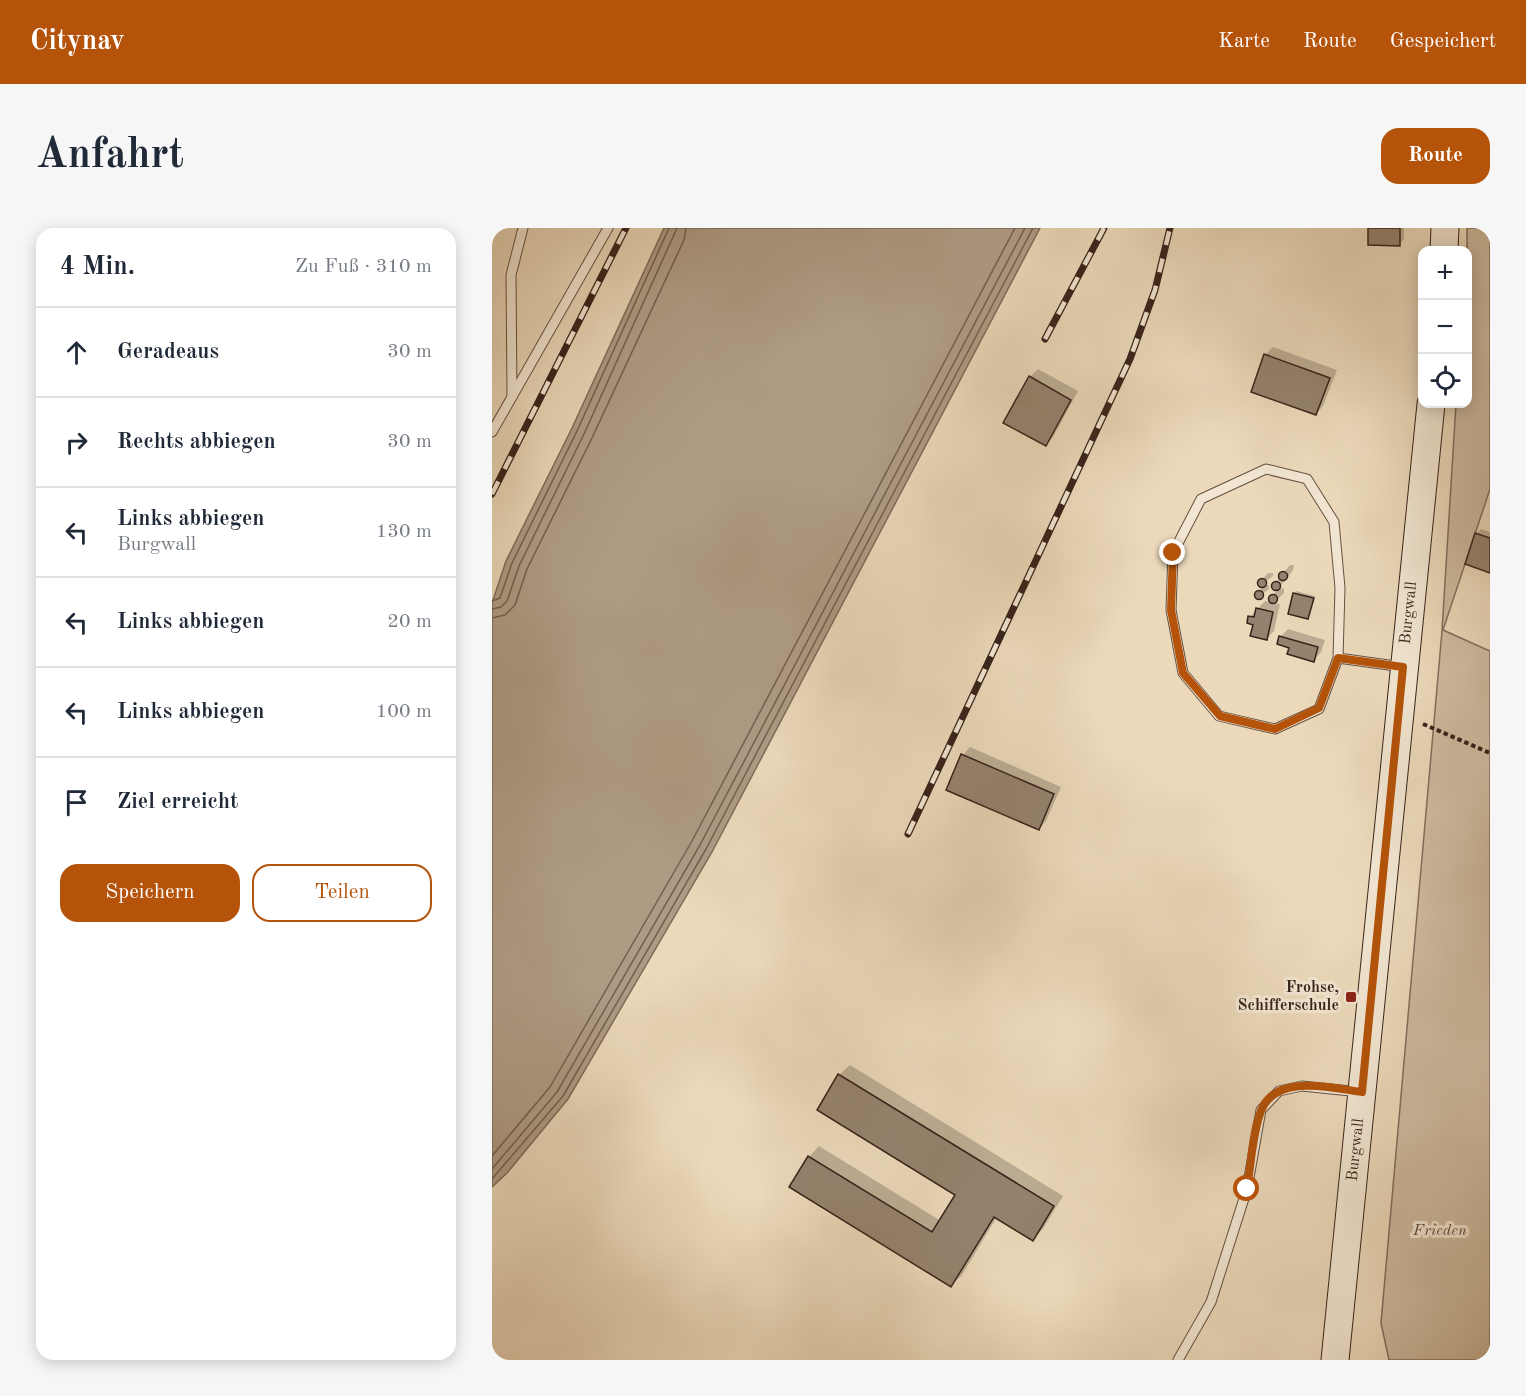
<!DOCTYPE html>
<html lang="de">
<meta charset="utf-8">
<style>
body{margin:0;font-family:"Old Standard TT",serif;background:#f6f6f7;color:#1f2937}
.controls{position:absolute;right:18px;top:18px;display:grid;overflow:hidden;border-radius:12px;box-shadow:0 3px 15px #0003}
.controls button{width:54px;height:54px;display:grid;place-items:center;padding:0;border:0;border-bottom:2px solid #e0e1e3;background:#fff;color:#1f2937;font:30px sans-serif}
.stop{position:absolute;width:18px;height:18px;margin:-14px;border:4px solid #b45309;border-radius:50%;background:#fff}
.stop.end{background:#b45309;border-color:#fff;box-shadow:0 2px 6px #0008}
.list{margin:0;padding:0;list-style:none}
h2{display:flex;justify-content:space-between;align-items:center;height:78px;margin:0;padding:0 24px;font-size:26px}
h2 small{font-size:20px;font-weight:400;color:#747a83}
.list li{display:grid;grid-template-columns:39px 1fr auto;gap:18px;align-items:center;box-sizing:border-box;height:90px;padding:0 24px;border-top:2px solid #e0e1e3}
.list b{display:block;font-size:22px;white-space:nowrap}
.list p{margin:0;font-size:20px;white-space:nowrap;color:#747a83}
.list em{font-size:20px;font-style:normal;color:#747a83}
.actions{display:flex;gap:12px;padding:18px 24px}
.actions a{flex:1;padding:14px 0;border:2px solid #b45309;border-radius:18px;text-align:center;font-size:21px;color:#b45309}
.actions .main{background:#b45309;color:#fff}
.icon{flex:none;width:33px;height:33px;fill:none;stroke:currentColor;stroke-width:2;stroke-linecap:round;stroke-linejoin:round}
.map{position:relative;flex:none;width:998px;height:1132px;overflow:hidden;border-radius:18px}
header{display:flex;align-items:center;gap:36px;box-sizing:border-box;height:84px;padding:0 30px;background:#b45309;color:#fff}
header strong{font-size:28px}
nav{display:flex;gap:33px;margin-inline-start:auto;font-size:21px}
.intro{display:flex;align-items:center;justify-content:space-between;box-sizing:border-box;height:144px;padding:0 36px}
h1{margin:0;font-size:42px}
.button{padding:15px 27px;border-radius:18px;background:#b45309;color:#fff;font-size:21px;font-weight:700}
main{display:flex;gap:36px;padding:0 36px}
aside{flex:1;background:#fff;border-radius:18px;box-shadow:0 3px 15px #0003}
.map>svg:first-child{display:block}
</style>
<header>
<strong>Citynav</strong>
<nav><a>Karte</a><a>Route</a><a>Gespeichert</a></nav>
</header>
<div class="intro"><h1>Anfahrt</h1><a class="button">Route</a></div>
<main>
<aside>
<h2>4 Min.<small>Zu Fuß · 310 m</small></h2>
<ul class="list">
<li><svg class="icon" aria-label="ahead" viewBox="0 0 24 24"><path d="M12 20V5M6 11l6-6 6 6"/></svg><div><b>Geradeaus</b></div><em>30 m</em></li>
<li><svg class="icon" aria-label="right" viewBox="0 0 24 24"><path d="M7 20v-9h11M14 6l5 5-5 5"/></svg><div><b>Rechts abbiegen</b></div><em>30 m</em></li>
<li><svg class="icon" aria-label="left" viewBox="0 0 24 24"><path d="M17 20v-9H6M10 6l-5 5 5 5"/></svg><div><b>Links abbiegen</b><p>Burgwall</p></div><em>130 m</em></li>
<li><svg class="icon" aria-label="left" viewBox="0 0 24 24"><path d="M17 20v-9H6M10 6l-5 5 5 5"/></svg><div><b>Links abbiegen</b></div><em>20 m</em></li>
<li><svg class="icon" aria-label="left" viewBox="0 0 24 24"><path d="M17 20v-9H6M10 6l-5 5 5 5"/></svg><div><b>Links abbiegen</b></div><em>100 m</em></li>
<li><svg class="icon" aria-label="arrive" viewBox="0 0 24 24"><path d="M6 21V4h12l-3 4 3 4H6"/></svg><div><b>Ziel erreicht</b></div></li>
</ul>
<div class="actions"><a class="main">Speichern</a><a>Teilen</a></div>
</aside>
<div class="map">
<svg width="998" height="1132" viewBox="0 0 998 1132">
<rect width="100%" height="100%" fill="#ebd9ba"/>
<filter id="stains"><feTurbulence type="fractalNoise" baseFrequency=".00333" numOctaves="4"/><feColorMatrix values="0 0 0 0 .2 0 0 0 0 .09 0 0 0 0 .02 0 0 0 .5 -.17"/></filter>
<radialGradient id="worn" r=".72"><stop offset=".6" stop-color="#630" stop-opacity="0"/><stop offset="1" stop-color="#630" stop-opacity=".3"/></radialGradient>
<polygon fill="#cdba9f" stroke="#826e5d" stroke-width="1.5" points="975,0 998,0 998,261 951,402 998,423 998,1132 897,1132 889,1095 950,403 964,176 976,176"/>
<polygon fill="#ae9b84" stroke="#7f6b5a" stroke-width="1.5" points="172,0 548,0 220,624 76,871 15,945 0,959 0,375 14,333 80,200"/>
<g fill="#0003">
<polygon points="878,0 912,0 912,11 907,16"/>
<polygon points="781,119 845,142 831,178 824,186 773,127"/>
<polygon points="546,141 586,163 561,209 553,217 538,149"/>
<polygon points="989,301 998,304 998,343 984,306"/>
<polygon points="798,337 802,337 801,342 794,352 786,360 782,360 782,356"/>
<polygon points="776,345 781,345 781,348 769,357 769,353"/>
<polygon points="773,357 777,357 777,361 766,369 765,365"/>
<polygon points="792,360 792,365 782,375 788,376 782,403 774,411 758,389 773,373 780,374 779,368 787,361"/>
<polygon points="804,363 823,368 816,389 802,366"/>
<polygon points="796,401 833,412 829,424 822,432 798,419 788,409"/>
<polygon points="478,519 569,559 554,593 547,601 471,527"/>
<polygon points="358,837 571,968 551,1001 541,1011 505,989 470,1047 459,1057 317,929 327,918 449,993 465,966 347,847"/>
</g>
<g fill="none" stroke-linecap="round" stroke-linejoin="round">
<g stroke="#735f50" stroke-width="1.5">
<polyline points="0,373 8,370 20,335 85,203 177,0"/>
<polyline points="0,381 9,379 15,373 27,338 92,206 185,0"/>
<polyline points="0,390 13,387 23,377 35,341 100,210 192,12 194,0"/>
<polyline points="0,928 58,859 200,613 523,0"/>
<polyline points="0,941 65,864 208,617 533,0"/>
<polyline points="0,951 71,868 214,621 541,0"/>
</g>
</g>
<g fill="#95826e" stroke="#38231b" stroke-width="1.5">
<polygon points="876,0 908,0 908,18 876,17"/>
<polygon points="772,126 838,150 824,187 759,164"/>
<polygon points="537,148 579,172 554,218 511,195"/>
<polygon points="983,305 998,310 998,345 973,336"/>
<circle cx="791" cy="348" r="4.5"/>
<circle cx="770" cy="355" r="4.5"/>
<circle cx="784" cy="358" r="4.5"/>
<circle cx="767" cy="367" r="4.5"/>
<polygon points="801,365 822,370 816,391 796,386"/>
<circle cx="781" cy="371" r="4.5"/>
<polygon points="764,380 781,384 775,412 758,408 761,397 755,395 756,388 762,389"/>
<polygon points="787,408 826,419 822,434 795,426 797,420 785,416"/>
<polygon points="469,526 562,566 547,602 454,562"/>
<polygon points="346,846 562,978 541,1013 502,989 459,1059 297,959 316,928 440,1004 463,967 325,882"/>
</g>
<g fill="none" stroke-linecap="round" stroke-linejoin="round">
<defs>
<g id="lane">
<polyline points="20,169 19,47 31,0"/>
<polyline points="0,204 116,0"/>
<polyline points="846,430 827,481 783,501 727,488 691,445 679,382 681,325 709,271 774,241 815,251 842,294 848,360 846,430 911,439"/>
<polyline points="686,1132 719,1074 755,961 769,882 787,863 810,858 868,864"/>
</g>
<g id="secondary">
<polyline points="952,22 953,0"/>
<polyline points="843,1132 939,176"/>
</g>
</defs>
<use href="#lane" stroke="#655043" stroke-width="11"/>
<use href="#secondary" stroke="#38231b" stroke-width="29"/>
<polyline stroke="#38231b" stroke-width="4" stroke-dasharray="4.5 3" stroke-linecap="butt" points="931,496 998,525"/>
<use href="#lane" stroke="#f2e6d2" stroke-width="9"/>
<use href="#secondary" stroke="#f2e6d2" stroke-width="27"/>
<defs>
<g id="rail">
<polyline points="553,111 612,0"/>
<polyline points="0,266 134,0"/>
<polyline points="416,606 638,131 663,62 678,0"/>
</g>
</defs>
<use href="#rail" stroke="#38231b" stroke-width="7"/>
<use href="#rail" stroke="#f2e6d2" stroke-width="4.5" stroke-dasharray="14" stroke-linecap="butt"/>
</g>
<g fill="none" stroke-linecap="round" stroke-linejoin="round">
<path stroke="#b45309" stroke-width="8" d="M681,325L679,382L691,445L728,488L783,501L827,480L846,430L911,439L870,864C840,860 783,845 769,883C760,906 759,937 755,961"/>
</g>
<rect fill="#8f2418" stroke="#f2e6d2" stroke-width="2" x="853" y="763" width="12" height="12" rx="3"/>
<g text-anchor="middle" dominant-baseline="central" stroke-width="6" stroke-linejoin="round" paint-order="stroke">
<g font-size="16" fill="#38231b" stroke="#f2e6d2">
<text transform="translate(917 385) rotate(-84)">Burgwall</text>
<text transform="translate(864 922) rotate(-84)">Burgwall</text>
</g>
<g font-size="16" font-weight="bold" fill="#38231b" stroke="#f2e6d2" text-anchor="end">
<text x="847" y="760">Frohse,<tspan x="847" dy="18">Schifferschule</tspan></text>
</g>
<g font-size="16" font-style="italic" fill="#5d493c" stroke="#f2e6d2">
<text x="948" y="1003">Frieden</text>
</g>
</g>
<rect width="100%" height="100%" filter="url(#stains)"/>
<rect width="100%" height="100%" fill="url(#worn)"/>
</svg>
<div class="controls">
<button>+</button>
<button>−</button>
<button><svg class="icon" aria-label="locate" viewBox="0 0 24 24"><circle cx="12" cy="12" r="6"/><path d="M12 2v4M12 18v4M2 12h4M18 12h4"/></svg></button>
</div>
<div class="stop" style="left:755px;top:961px"></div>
<div class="stop end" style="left:681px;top:325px"></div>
</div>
</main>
